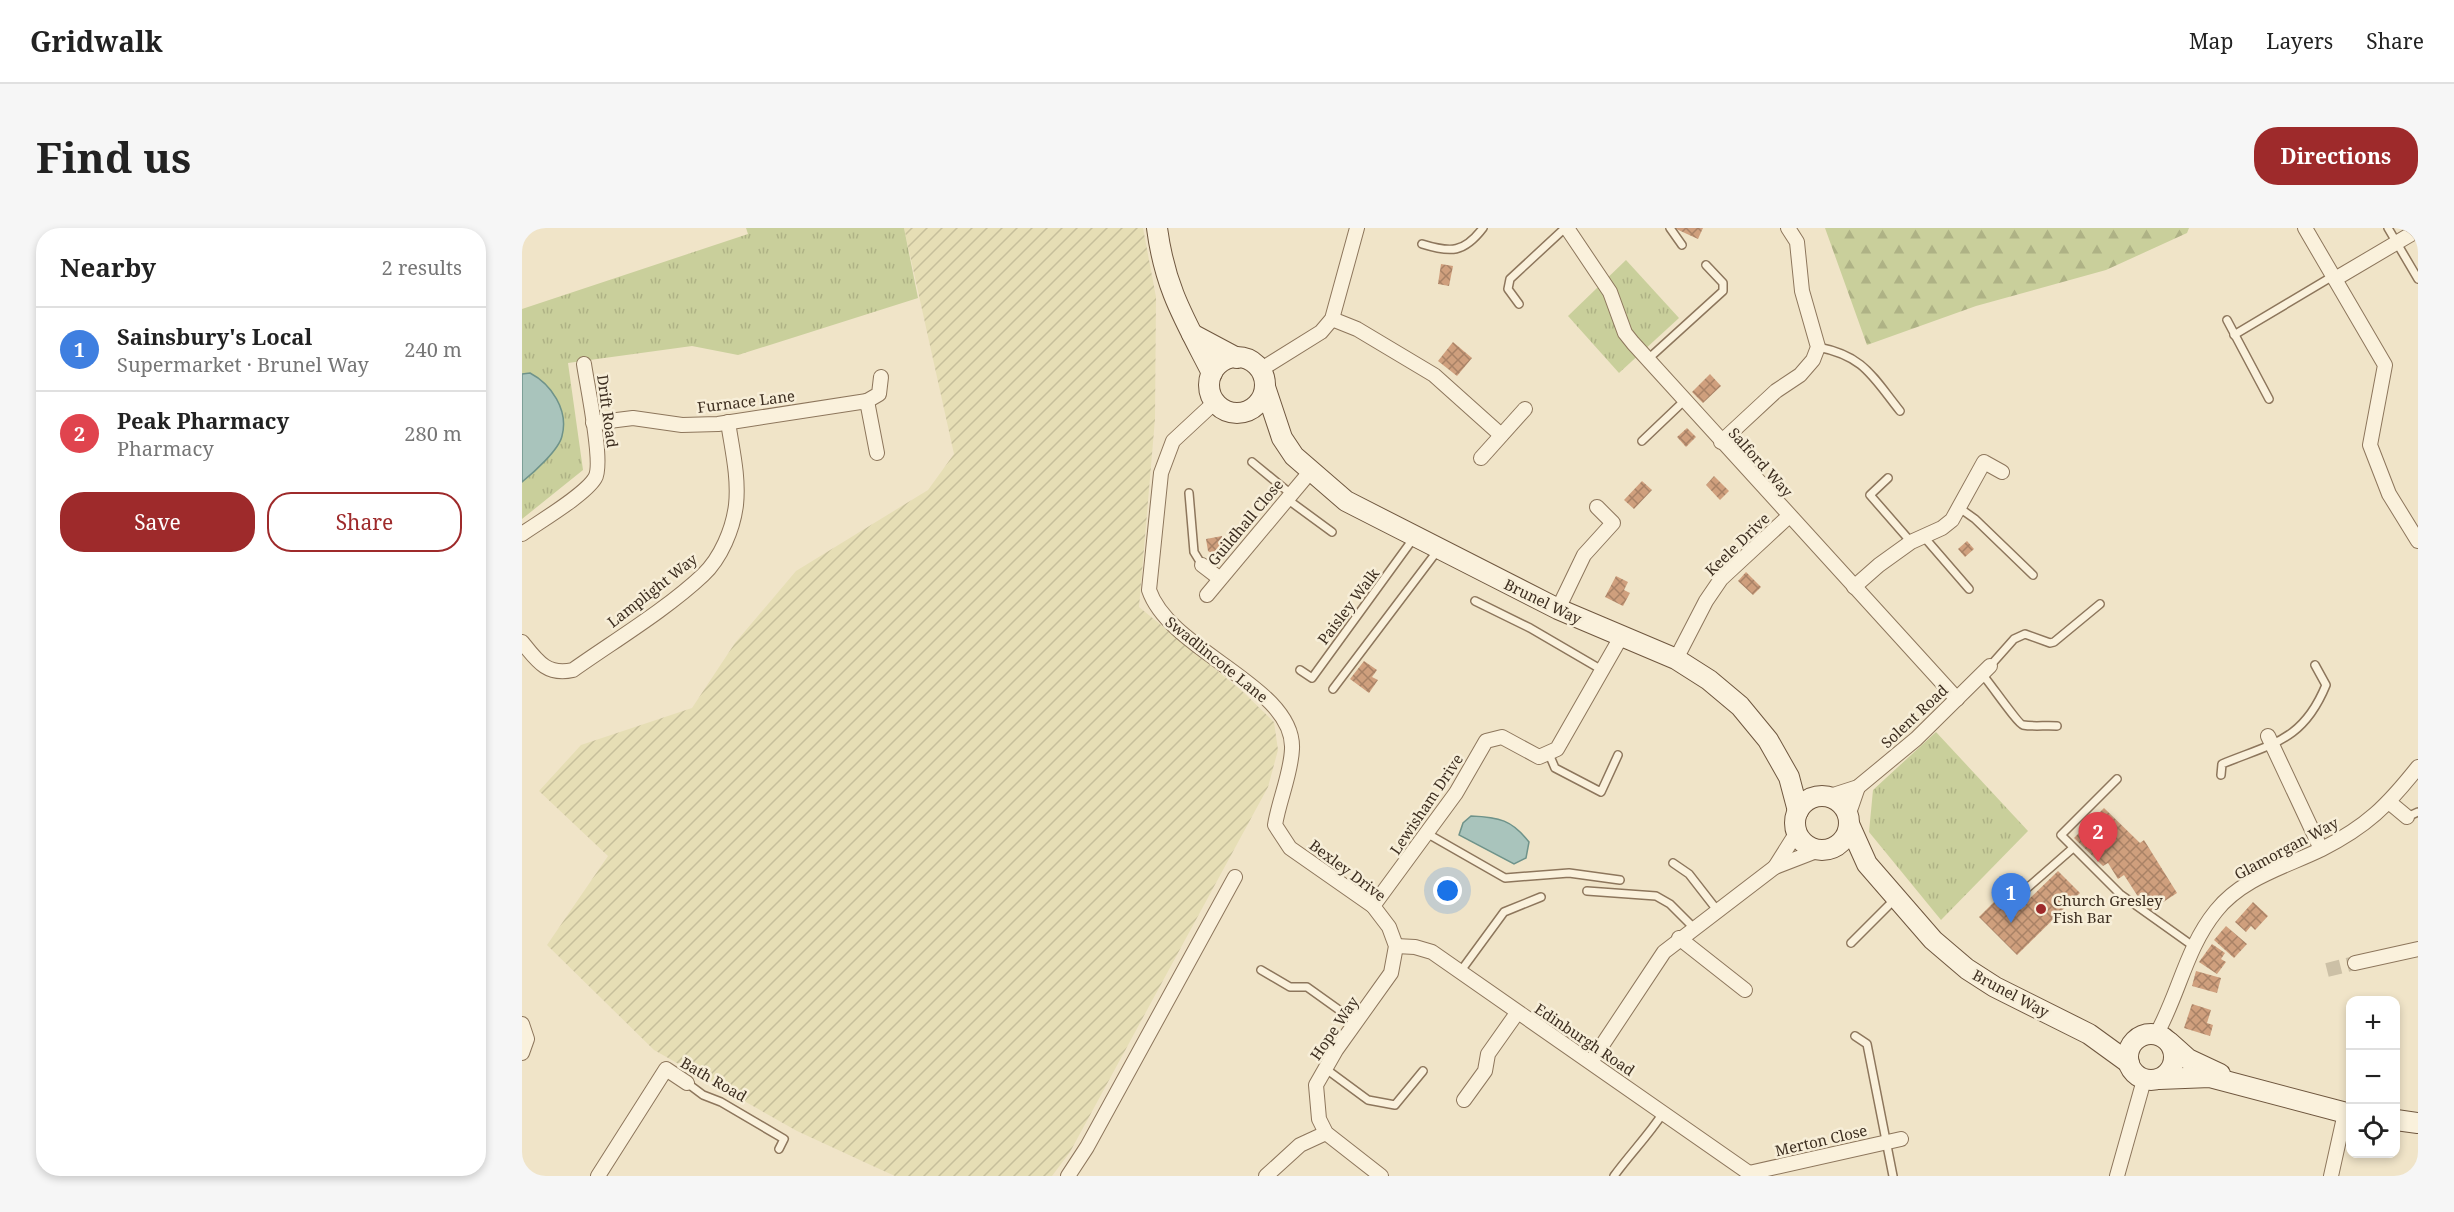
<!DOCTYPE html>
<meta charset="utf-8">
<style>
body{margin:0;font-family:"Noto Serif",serif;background:#f6f6f6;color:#222}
.controls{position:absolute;right:18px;bottom:18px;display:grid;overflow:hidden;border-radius:12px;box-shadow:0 3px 9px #0003}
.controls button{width:54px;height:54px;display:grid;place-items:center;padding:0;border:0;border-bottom:2px solid #e0e0e0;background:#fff;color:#222;font:30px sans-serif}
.you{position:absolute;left:926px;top:663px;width:21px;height:21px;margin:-15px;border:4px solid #fff;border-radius:50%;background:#1a73e8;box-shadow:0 0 0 9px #1a73e833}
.badge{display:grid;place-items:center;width:39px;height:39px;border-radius:50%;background:#9e2a2b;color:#fff;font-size:20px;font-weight:700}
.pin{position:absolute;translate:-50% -50px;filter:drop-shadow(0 2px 3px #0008)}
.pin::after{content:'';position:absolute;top:32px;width:21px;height:18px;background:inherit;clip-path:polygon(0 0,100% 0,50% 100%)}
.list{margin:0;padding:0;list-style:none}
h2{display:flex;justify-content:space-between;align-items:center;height:78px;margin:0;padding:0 24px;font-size:26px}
h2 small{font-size:20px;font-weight:400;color:#767676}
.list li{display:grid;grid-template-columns:39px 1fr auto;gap:18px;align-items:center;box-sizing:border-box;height:84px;padding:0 24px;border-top:2px solid #e0e0e0}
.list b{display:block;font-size:22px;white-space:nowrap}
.list p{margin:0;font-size:20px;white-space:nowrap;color:#767676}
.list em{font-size:20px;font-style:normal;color:#767676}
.actions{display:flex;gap:12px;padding:18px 24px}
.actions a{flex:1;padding:14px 0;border:2px solid #9e2a2b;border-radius:24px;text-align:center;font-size:21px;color:#9e2a2b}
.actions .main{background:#9e2a2b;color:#fff}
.icon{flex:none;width:33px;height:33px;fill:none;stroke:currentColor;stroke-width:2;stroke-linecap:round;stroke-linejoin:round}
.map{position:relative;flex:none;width:1896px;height:948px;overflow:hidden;border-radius:24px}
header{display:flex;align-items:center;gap:36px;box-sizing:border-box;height:84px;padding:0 30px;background:#fff;border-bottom:2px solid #e0e0e0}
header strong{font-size:28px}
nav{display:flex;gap:33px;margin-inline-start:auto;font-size:21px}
.intro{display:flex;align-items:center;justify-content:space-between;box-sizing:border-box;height:144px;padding:0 36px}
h1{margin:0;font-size:42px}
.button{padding:15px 27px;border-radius:24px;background:#9e2a2b;color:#fff;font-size:21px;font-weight:700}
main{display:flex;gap:36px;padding:0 36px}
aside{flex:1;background:#fff;border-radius:24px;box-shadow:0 3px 9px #0003}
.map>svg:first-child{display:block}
</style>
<header>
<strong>Gridwalk</strong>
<nav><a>Map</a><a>Layers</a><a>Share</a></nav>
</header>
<div class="intro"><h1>Find us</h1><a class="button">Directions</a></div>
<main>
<aside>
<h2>Nearby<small>2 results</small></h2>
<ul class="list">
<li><span class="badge" style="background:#3f7fe0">1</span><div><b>Sainsbury's Local</b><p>Supermarket · Brunel Way</p></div><em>240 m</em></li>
<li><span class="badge" style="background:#e0444e">2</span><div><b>Peak Pharmacy</b><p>Pharmacy</p></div><em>280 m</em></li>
</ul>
<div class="actions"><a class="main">Save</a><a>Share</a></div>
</aside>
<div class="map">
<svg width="1896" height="948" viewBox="0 0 1896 948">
<defs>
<pattern id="farmland-furrows" width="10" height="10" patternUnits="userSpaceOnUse" patternTransform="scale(1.5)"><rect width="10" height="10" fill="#e6deb5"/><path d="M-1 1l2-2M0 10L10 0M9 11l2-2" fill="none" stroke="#c6bf9b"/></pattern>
<pattern id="grass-tufts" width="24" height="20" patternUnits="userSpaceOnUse" patternTransform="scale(1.5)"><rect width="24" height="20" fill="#c9cf9b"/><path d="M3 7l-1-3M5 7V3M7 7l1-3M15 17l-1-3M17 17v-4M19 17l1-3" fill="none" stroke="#aeb285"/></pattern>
<pattern id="forest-firs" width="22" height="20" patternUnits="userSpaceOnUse" patternTransform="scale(1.5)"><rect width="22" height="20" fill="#c9cf9b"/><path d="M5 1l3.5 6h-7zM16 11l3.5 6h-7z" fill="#aeb285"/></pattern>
<pattern id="building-cross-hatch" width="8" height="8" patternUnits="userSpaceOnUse" patternTransform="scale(1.5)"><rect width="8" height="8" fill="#cf9f7d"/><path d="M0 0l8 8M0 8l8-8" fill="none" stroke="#a98266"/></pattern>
</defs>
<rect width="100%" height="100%" fill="#f0e4c8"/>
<polygon fill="url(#farmland-furrows)" points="382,0 621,0 634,69 633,191 617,379 720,463 752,494 756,522 746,559 548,924 530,948 373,948 353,939 275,903 132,822 25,717 86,628 17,563 59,517 170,480 213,415 274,343 406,262 432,226"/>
<g fill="url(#grass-tufts)">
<polygon points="224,0 382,0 396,70 216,127 170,118 46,135 61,242 0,291 0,81 226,6"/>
<polygon points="1104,32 1157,90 1097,145 1046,88"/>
<polygon points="1414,504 1506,603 1419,692 1347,604 1351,562"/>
</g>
<polygon fill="url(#forest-firs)" points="1303,0 1667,0 1665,5 1584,42 1454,78 1345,117"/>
<g fill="#a9c4bc" stroke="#6f938a" stroke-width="1.5">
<path d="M8,145C29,156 47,182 40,208C37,222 11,245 0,254V146Z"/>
<path d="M949,588C977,589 990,592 1007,614L1004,630L992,636L937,607L941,595Z"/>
</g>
<g fill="url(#building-cross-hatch)">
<polygon points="1152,0 1181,0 1176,11"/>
<polygon points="919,36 931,38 927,58 916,56"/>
<polygon points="931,114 950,130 935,148 916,133"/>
<polygon points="1188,146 1199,158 1181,175 1170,164"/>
<polygon points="1165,200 1174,209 1164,219 1155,209"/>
<polygon points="1192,248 1207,263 1198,272 1184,257"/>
<polygon points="1120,253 1130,262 1112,281 1102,272"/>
<polygon points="700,308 701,315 706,318 698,331 686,323 684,311"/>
<polygon points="1445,313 1452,321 1443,329 1436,321"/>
<polygon points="1224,344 1239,359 1231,367 1216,353"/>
<polygon points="1094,348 1106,354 1102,362 1108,365 1101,378 1083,369"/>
<polygon points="842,433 855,442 850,449 856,452 847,465 828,451"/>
<polygon points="1582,580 1618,615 1622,612 1655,665 1626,684 1602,647 1596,651 1586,635 1581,638 1552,610"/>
<polygon points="1536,643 1558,665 1495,727 1457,689 1483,663 1499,679"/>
<polygon points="1731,674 1746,688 1733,702 1729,698 1724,704 1713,694"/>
<polygon points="1704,698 1725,716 1712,730 1692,712"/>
<polygon points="1690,716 1703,725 1699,731 1704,734 1695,746 1677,734"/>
<polygon points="1674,743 1699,750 1695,765 1670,758"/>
<polygon points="1670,776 1689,782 1685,795 1691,797 1688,808 1662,800"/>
</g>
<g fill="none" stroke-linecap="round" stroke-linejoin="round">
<polyline stroke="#ccc0a6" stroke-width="14" stroke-dasharray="14 7" stroke-linecap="butt" points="1805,742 1833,735"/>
<defs>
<g id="lane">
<polyline points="1148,0 1160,17"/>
<polyline points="1866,0 1896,51"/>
<path d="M900,16C929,25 942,25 961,0"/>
<polyline points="997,76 986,61 988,51 1043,0"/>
<polyline points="1705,92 1747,171"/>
<polyline points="1712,107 1811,48"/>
<path d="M1296,119C1342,128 1350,148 1378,183"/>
<polyline points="1125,132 1201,63 1201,55 1184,37"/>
<polyline points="1120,213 1162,173"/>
<polyline points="730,234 769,266"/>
<polyline points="1366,250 1348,267 1389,314"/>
<polyline points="667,265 672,324 680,337"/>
<polyline points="765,271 810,304"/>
<polyline points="1436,279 1453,291 1511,347"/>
<polyline points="1402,309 1447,361"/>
<polyline points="953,373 1008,400 1080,442"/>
<polyline points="1468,438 1492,411 1503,406 1528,415 1532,414 1578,376"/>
<polyline points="778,442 790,450 891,311"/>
<path d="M1460,446C1468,455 1496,496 1501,497C1512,499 1524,497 1535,498"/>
<polyline points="811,461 916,322"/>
<polyline points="1027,526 1033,540 1079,564 1096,527"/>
<path d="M1699,547L1700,536C1751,515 1781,513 1804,457L1793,437"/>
<polyline points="1595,551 1539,607 1598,666 1671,718"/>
<polyline points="1885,589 1896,584"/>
<polyline points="906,606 983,650 1047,645 1098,652"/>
<polyline points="1151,635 1167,646 1195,682"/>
<polyline points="1503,662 1551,620"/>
<polyline points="1065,663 1134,668 1148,676 1171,699"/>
<polyline points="1329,715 1372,672"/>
<polyline points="739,742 768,759 785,759 834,794"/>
<polyline points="938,744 982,684 1019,669"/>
<polyline points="1333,808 1345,816 1371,948"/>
<polyline points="804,841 846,872 873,877 901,843"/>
<polyline points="165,855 181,867 199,874 262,911 257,921"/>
<path d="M1092,948C1108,926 1126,908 1141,885"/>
</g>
<g id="street">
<polyline points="1045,0 1088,64 1103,105 1111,115 1435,471"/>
<polyline points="1783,0 1863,137 1848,217 1867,266 1896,313"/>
<polyline points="1813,51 1896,2"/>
<polyline points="810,91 835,101 912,147 979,207"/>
<polyline points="738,142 799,104 810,91 835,0"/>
<polyline points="345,173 357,166 359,149"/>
<path d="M693,174L651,213L639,245L627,362C648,424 773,458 770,521C769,546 757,572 753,597L768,620L851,678L867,699L874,718L869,745L814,822L794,857L797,891L804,905L859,948"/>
<polyline points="71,195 111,190 160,197 196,196 345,173 355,225"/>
<polyline points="1199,214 1254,163 1278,147 1291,132 1296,119 1280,63 1275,14 1266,0"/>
<polyline points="959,230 1003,181"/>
<path d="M0,306C17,294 63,267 73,250C82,236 65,157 62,136"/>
<polyline points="680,337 697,350"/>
<polyline points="1332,359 1357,337 1389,314 1420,300 1430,292 1462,234 1480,244"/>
<polyline points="685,367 788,244"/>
<polyline points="1036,381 1062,327 1091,295 1075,279"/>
<path d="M0,414C15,433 25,448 51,442C92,413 145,381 181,347C199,330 211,301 214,277C217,249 210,221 206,194"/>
<polyline points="1154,431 1184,373 1199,351 1266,289"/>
<polyline points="1746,508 1799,621"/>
<polyline points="1305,569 1336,559 1394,511 1468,438"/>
<polyline points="1867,574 1885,589"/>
<polyline points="1326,588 1336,559"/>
<polyline points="1253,639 1275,604"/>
<polyline points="851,678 934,565 964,513 980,509 1017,529 1035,521 1099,409"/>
<polyline points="1157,710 1223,762"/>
<polyline points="874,718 893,719 910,724 1227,945"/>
<polyline points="1833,735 1896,721"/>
<polyline points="0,796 5,811 0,825"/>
<path d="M1634,807C1657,766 1664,720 1694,683C1720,650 1763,639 1800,621C1845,598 1865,578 1896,539"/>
<polyline points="1069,834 1142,724 1253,639 1297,622"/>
<polyline points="942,872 963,843 966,826 995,785"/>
<polyline points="1227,945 1379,911"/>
<polyline points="76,948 144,841 165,855"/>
<polyline points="546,948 565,919 713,649"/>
<polyline points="744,948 778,917 804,905"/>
<polyline points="1595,948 1622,852"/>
<polyline points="1809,948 1823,885"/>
</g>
<g id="secondary">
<path d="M635,0C643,61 663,92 690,145"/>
<polyline points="670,106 715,130"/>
<circle cx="715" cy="157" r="28"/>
<polyline points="743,159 760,210 772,228 824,273 1036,381 1154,431 1187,452 1218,478 1246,512 1267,549 1276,583"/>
<circle cx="1300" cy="595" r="27"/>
<polyline points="1327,596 1345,636 1411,712 1445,741 1473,759 1567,806 1607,835"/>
<circle cx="1629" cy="829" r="23"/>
<polyline points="1647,814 1666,831 1698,846"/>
<polyline points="1637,851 1688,849 1828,886"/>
<polyline points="1874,892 1896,895"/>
</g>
</defs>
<use href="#lane" stroke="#8d765c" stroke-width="10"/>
<use href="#street" stroke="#8d765c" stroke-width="16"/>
<use href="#secondary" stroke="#6f573f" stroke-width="22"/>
<use href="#lane" stroke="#faf1dc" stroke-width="7"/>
<use href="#street" stroke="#faf1dc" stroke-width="14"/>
<use href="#secondary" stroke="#faf1dc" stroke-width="20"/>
</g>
<circle fill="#9e2a2b" stroke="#f7eed8" stroke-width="2" cx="1519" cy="681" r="6"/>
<g text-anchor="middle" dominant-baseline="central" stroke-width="5" stroke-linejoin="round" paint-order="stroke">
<g font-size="15" fill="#3d2e20" stroke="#f7eed8">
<text transform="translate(224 173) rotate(-7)">Furnace Lane</text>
<text transform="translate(86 183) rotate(82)">Drift Road</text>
<text transform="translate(1239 234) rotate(48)">Salford Way</text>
<text transform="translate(723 294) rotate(-50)">Guildhall Close</text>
<text transform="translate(1215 316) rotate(-44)">Keele Drive</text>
<text transform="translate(130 362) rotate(-38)">Lamplight Way</text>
<text transform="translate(1021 373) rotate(26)">Brunel Way</text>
<text transform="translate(826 378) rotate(-53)">Paisley Walk</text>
<text transform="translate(695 431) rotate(39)">Swadlincote Lane</text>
<text transform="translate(1392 488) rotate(-43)">Solent Road</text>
<text transform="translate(904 576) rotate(-56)">Lewisham Drive</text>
<text transform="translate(1764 620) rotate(-28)">Glamorgan Way</text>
<text transform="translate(826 642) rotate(37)">Bexley Drive</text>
<text transform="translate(1489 765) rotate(28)">Brunel Way</text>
<text transform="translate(812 800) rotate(-56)">Hope Way</text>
<text transform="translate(1063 811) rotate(34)">Edinburgh Road</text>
<text transform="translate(192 851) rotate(30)">Bath Road</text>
<text transform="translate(1299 912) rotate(-13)">Merton Close</text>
</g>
<g font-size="15" fill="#3d2e20" stroke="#f7eed8" text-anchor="start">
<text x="1531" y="672">Church Gresley<tspan x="1531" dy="17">Fish Bar</tspan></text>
</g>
</g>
</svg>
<div class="controls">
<button>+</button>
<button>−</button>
<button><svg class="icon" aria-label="locate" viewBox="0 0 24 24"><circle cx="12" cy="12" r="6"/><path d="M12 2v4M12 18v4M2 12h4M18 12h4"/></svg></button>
</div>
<div class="you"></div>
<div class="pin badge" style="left:1489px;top:695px;background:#3f7fe0">1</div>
<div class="pin badge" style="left:1576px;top:634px;background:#e0444e">2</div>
</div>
</main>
